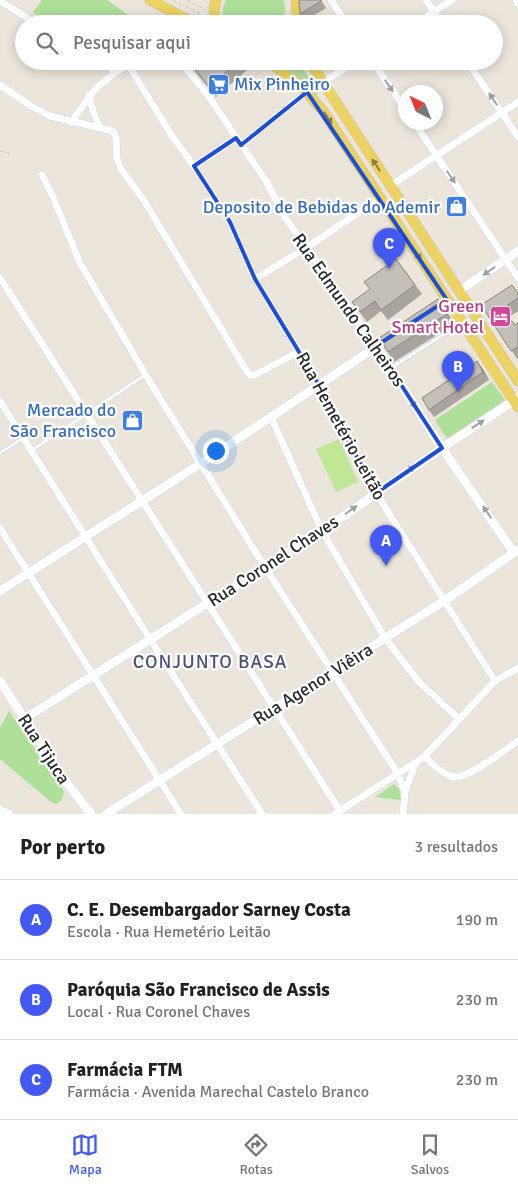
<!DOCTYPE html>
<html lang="pt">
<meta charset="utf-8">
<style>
body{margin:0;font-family:Signika,sans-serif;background:#f2f2f2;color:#222}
.compass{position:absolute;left:398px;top:85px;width:45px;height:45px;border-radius:50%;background:#fff;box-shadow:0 2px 12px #0003;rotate:317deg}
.you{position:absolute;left:215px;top:450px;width:18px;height:18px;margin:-12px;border:4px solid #fff;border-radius:50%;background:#1a73e8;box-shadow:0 0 0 8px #1a73e833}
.badge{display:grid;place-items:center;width:32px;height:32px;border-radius:50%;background:#4259f2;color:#fff;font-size:16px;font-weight:700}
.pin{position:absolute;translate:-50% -41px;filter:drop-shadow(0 1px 2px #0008)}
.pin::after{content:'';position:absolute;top:26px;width:18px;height:15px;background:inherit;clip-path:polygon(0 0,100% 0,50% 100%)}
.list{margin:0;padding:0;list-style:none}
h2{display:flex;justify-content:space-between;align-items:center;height:65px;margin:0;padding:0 20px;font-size:21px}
h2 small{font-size:16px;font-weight:400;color:#767676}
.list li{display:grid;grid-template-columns:32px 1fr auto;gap:15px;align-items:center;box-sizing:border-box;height:80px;padding:0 20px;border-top:1px solid #e0e0e0}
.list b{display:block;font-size:19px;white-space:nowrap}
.list p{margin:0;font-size:16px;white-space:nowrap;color:#767676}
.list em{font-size:16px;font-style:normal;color:#767676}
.icon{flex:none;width:28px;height:28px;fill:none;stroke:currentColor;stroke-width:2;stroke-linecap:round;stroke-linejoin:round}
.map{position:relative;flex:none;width:518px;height:814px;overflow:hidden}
.search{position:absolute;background:#fff;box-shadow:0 2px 12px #0003;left:15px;right:15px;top:15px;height:55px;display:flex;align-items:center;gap:12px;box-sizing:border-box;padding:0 18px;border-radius:28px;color:#767676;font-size:19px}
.sheet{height:305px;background:#fff}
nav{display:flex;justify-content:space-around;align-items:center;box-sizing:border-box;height:70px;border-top:1px solid #e0e0e0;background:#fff;font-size:14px;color:#767676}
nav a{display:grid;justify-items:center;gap:2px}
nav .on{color:#4259f2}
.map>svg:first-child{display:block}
</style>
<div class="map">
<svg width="518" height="814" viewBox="0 0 518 814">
<rect width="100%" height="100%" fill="#ebe5dc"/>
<g fill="#aee09a">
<polygon points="42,0 107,0 141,24 51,24 33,12"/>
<path d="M226,0H284L285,11L283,24C267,24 234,26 223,16V7Z"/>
<polygon points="277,61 299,61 318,94 316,96"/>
<polygon points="492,382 505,400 447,439 435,420"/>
<path d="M9,711L64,791C63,797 62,801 56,804L51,802L0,759V728Z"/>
<polygon points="394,784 399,789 401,800 375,797"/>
</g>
<polygon fill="#c0e796" points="339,439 358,482 336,492 316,449"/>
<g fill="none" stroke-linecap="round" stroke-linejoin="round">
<defs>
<g id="lane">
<polyline points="391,368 460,324"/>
<polyline points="32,450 145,375"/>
<polyline points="0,453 23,438"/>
</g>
<g id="street">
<polyline points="331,0 347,24"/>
<polyline points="426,0 442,24"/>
<polyline points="0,1 37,24"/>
<polyline points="415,24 452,0"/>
<polyline points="98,61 116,72"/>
<polyline points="180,61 207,94 266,181 286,219 376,346"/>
<polyline points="372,61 406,110"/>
<polyline points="467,61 518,137"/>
<polyline points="129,66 172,136 194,166 230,222 255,279 319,385 376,493 495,681"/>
<polyline points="322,83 356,61"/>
<polyline points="0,85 31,106 50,116 113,131 116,137 117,159 121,169 143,199 249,375 255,375 300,351"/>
<polyline points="89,95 93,111 99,126"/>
<polyline points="71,122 96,88 116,72 135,61"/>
<polyline points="414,122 518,278"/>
<polyline points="241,145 307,92"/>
<polyline points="194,166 236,138"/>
<polyline points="42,175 53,197 80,263 150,382 265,567 398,774 405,792 403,814"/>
<polyline points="390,186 518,102"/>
<polyline points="0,278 340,811"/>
<polyline points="255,279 306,248 380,198"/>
<polyline points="0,401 150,639 262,814"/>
<polyline points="271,417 322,531 385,638 419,682 459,719"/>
<polyline points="0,528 181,814"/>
<path d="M424,757C432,763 443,775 453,777C468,779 505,750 518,741"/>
<polyline points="406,789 415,765"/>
<polyline points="335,814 424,757 495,681 518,668"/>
</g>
<g id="secondary">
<polyline points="517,0 518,2"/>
<polyline points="459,291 518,251"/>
<polyline points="376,346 442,448 514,553"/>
<polyline points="0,591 200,464 391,337"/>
<polyline points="0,681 60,774 91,814"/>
<polyline points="24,719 322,531 442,448 518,398"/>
<polyline points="0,810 8,814"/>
<polyline points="106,814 444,601 518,550"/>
</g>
<g id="primary">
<polyline points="150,0 196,24"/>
<polyline points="296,0 298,24"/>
<polyline points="216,24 214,9 216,0"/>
<polyline points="268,61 299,84 323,111 518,407"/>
<polyline points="309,61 518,381"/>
</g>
</defs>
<use href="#lane" stroke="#d1d3e2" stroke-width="4.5"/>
<use href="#street" stroke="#d1d3e2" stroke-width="8"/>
<use href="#secondary" stroke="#d1d3e2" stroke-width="10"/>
<use href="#primary" stroke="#c7c7c7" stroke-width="11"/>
<g stroke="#c7c7c7" stroke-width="1" stroke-dasharray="4 2.5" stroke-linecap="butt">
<polyline points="187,0 206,10"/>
<polyline points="173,1 196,11 207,19"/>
<polyline points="225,23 232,24"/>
<polyline points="296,61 300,74"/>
<polyline points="298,61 304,77"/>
<polyline points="0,151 10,153"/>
</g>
<use href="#lane" stroke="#fff" stroke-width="3"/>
<use href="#street" stroke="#fff" stroke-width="7"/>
<use href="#secondary" stroke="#fff" stroke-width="9"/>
<use href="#primary" stroke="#ebd261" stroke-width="10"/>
</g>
<g fill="#a9a49d">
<polygon points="321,0 326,8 305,21 300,14"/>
<polygon points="187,61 241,61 247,70 216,97"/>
<polygon points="396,259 422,294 388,320 381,311 367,322 352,302 370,290"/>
<polygon points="518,293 518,311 509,317 515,325 518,323 518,360 481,305"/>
<polygon points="445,309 454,324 394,362 379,338"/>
<polygon points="482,368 489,380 434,417 429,410"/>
</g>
<g fill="#898680">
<polygon points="438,299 445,309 454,324 447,314"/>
<polygon points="477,361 482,368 489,380 483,372"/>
</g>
<g fill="#c4bfb7" stroke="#898680">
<polygon points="299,0 321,0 321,1 300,14"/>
<polygon points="188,61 239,61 209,87"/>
<polygon points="396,259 415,285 381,310 375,301 360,312 352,302 370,289 364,282"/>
<polygon points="512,285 518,293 518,298 502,309 515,325 518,323 518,347 511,351 481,305"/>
<polygon points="438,299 447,314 388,352 379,338"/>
<polygon points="477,361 483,372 429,410 422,398"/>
</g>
<defs><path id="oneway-solid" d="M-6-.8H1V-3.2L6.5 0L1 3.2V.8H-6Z" transform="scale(1.25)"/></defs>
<g fill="#9f9f9f">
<use href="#oneway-solid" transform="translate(389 86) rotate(56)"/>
<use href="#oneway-solid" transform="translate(493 99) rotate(-124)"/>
<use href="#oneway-solid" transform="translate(451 177) rotate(56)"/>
<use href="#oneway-solid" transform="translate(489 271) rotate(145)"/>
<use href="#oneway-solid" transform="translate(412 402) rotate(57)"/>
<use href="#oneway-solid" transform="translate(478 424) rotate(-33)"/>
<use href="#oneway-solid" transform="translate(409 470) rotate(-35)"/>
<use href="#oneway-solid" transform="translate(351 510) rotate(-35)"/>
<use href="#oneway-solid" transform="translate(487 512) rotate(-125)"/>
</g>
<g fill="#8a7e45">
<use href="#oneway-solid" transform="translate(328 118) rotate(57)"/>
<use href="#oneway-solid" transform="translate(376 165) rotate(-123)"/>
<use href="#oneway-solid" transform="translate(417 254) rotate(57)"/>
</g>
<path fill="none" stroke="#1d4ed8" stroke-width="4" stroke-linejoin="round" d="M307,92L447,300L376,346L442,448L376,493L319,385L255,279L230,222L194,166L236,138L241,145Z"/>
<defs>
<symbol id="supermarket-square" viewBox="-11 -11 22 22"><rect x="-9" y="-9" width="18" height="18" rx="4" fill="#3f7fe0" stroke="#fff"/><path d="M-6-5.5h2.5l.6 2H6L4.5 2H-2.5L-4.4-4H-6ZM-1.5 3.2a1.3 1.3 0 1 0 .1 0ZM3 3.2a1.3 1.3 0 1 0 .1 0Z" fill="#fff"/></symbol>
<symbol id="shop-square" viewBox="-11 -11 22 22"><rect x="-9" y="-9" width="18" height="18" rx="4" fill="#3f7fe0" stroke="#fff"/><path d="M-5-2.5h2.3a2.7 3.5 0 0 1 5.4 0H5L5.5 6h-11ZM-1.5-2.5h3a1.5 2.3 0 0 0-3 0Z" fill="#fff"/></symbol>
<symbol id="hotel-square" viewBox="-11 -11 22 22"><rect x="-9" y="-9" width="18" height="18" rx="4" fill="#d1479c" stroke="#fff"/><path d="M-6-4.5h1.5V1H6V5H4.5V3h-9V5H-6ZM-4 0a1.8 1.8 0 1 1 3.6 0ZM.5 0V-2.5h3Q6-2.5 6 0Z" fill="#fff"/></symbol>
</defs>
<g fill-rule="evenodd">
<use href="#supermarket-square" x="206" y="72" width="25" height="25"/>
<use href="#shop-square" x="444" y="194" width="25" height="25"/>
<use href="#hotel-square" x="488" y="304" width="25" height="25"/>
<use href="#shop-square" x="120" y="408" width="25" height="25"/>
</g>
<g text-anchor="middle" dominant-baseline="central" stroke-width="4.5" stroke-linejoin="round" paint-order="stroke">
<g font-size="18" fill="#366cbe" stroke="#fff" text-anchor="end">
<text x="234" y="84" text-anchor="start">Mix Pinheiro</text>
<text x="440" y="207">Deposito de Bebidas do Ademir</text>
<text x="116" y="410">Mercado do<tspan x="116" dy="21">São Francisco</tspan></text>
</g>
<g font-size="18" fill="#b23c85" stroke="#fff" text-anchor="end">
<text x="484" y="306">Green<tspan x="484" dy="21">Smart Hotel</tspan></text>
</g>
<g font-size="18" fill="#292929" stroke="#fff">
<text transform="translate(349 310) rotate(55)">Rua Edmundo Calheiros</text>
<text transform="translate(341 426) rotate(61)">Rua Hemetério Leitão</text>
<text transform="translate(273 561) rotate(-33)">Rua Coronel Chaves</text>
<text transform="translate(313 684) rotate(-32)">Rua Agenor Viêira</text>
<text transform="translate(44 749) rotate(57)">Rua Tijuca</text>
</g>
<g font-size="19" letter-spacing="1" fill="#4c5178" stroke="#fff">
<text x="210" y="662">CONJUNTO BASA</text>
</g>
</g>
</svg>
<svg class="compass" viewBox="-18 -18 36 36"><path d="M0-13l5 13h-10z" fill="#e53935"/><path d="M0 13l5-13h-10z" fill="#767676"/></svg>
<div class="you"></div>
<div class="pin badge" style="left:386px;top:566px">A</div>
<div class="pin badge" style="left:458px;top:392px">B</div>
<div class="pin badge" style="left:389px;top:269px">C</div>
<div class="search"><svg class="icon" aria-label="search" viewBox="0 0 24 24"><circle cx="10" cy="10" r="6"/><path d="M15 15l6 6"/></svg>Pesquisar aqui</div>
</div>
<section class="sheet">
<h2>Por perto<small>3 resultados</small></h2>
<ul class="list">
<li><span class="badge">A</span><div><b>C. E. Desembargador Sarney Costa</b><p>Escola · Rua Hemetério Leitão</p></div><em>190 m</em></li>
<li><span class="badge">B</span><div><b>Paróquia São Francisco de Assis</b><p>Local · Rua Coronel Chaves</p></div><em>230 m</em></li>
<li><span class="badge">C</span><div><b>Farmácia FTM</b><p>Farmácia · Avenida Marechal Castelo Branco</p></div><em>230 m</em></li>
</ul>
</section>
<nav>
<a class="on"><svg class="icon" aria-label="map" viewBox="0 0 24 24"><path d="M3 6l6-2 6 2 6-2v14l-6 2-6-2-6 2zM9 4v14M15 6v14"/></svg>Mapa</a>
<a><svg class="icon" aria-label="directions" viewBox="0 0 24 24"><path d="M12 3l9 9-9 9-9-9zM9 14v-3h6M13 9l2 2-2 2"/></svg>Rotas</a>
<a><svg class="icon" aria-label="saved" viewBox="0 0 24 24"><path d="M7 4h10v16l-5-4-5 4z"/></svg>Salvos</a>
</nav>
